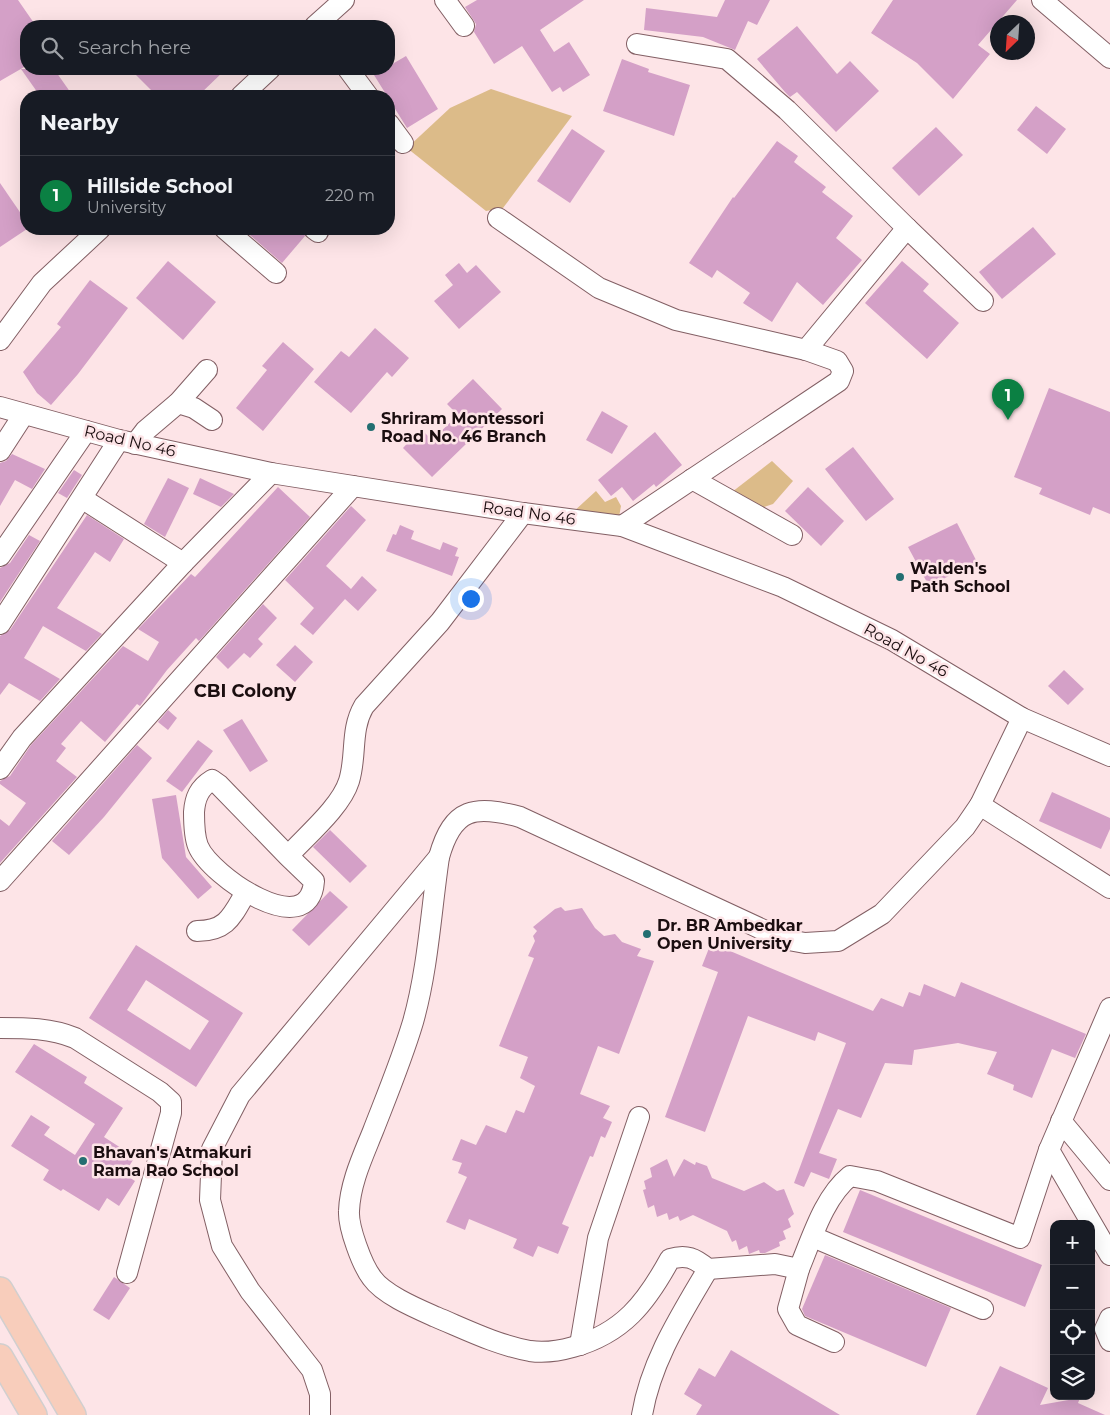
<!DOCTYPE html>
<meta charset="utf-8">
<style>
body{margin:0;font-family:Montserrat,sans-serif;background:#242831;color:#f1f3f6}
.controls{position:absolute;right:15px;bottom:15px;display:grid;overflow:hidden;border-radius:10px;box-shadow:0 5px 20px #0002}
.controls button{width:45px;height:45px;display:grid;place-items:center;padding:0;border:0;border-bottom:1px solid #363941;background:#171b24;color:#f1f3f6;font:25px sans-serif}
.compass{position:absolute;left:990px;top:15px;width:45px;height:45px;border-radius:50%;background:#171b24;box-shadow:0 5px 20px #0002;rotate:205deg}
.you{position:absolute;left:470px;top:598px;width:18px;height:18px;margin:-12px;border:4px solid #fff;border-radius:50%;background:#1a73e8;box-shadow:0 0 0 8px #1a73e833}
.badge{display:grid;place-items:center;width:32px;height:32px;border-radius:50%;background:#0b8043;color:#fff;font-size:16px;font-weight:700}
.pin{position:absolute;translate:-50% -41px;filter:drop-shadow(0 1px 2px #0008)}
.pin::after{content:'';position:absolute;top:26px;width:18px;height:15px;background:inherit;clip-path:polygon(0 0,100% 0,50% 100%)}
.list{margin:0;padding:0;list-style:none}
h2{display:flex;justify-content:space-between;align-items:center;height:65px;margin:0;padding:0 20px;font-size:21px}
h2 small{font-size:16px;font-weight:400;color:#9ea1a6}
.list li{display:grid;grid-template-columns:32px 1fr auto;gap:15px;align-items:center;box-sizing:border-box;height:80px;padding:0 20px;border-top:1px solid #363941}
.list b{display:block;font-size:19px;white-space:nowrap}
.list p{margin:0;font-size:16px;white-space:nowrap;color:#9ea1a6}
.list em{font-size:16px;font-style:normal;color:#9ea1a6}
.icon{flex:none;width:28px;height:28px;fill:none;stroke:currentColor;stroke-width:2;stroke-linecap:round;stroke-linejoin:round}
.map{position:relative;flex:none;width:1110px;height:1415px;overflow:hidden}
.search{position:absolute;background:#171b24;box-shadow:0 5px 20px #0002;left:20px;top:20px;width:375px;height:55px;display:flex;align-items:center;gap:12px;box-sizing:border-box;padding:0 18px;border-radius:20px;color:#9ea1a6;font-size:19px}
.panel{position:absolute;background:#171b24;box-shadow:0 5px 20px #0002;left:20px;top:90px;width:375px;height:145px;border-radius:20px}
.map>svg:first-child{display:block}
</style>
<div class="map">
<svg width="1110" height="1415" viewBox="0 0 1110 1415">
<rect width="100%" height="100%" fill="#fde4e7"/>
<g fill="#dcbb89">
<polygon points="491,89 572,116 503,208 486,211 407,148 450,108"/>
<polygon points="772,461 793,481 773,504 764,507 732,492"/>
<polygon points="596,491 605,502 616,497 621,506 619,517 572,513"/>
</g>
<g fill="#d4a0c7" fill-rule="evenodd">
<polygon points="0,0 18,0 36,26 26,26 26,66 0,81"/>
<polygon points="477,0 584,0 540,30 554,52 569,42 590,75 563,92 560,87 552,92 522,46 494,64 474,32 476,24 465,7"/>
<polygon points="725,0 770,0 757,25 748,21 735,50 703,37 644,30 646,8 717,17"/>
<polygon points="893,0 1017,0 978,45 990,54 953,99 917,63 871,33"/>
<polygon points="797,26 837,74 850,61 879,91 836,132 797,92 790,97 785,92 757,59"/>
<polygon points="406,56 438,109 407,128 374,75 384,69 389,69 389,66"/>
<polygon points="622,59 649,69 648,72 690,85 674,136 603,111"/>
<polygon points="21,69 54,69 73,96 40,96"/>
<polygon points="130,69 226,69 198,96 157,96"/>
<polygon points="1036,106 1066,129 1047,154 1017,130"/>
<polygon points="936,127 963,155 919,196 892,168"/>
<polygon points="572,129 605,151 570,203 537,181"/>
<polygon points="777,141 798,156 794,162 826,187 822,192 853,216 836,238 862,260 823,305 797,282 772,322 743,303 750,293 717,270 712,278 689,263 733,197 734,198"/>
<polygon points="0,183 26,221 27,229 0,247"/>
<polygon points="1033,227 1056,254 1002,299 979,272"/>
<polygon points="243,229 302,229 305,236 282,263"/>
<polygon points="168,261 216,302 183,340 136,298"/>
<polygon points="902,261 929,284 923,291 959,323 927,359 865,303"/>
<polygon points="459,263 467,273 476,265 501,292 459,329 434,301 453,285 445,275"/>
<polygon points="90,280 128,308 78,374 51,405 37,393 23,372 61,327 57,324"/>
<polygon points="375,328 409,358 392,377 387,372 351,413 314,382 341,351 349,357"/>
<polygon points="283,342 314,369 263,431 236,408 267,370 262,366"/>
<polygon points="473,379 502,409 432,477 403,448 421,429 432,440 458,415 447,404"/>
<polygon points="1049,388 1110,412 1110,514 1093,507 1090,515 1039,494 1042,488 1014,477"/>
<polygon points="602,411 628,426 612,454 586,440"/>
<polygon points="655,432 682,465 656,487 654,484 633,501 622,487 611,496 598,480"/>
<polygon points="853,447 894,499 866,521 825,469"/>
<polygon points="12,454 45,469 32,489 15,480 0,506 0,463 6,461"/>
<polygon points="74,470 82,475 67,498 58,493"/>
<polygon points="168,478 189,488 165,537 144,524"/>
<polygon points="200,478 234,494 221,507 193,494"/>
<polygon points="278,487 310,517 199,641 196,638 167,670 140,706 137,704 105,742 81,721 61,744 66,748 56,761 77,777 0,863 0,819 9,826 26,803 0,784 0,781 10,776 31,745 123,646 148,661 159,642 138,629 191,574 195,577"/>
<polygon points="808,487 844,521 821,546 785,511"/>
<polygon points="351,506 366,520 326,566 351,589 362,576 377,590 358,611 345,599 313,635 300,624 314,608 285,580"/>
<polygon points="87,515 124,539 110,562 95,552 57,608 102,634 86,651 43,626 24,658 60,679 40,701 9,683 0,695 0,636 10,630"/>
<polygon points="957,523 977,562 929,586 908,547"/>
<polygon points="400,525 414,531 411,539 440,550 443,542 458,548 455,556 459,557 452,576 386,551 393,534 396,535"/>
<polygon points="29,535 40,541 0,602 0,568 10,563"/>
<polygon points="263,604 277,618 258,639 263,644 250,658 244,653 228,669 216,657"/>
<polygon points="295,645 313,662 295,682 276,665"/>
<polygon points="1064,670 1084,689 1068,705 1048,686"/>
<polygon points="168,710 177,718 168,730 158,722"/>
<polygon points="242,719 268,761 250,772 223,730"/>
<polygon points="198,740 213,751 182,792 166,781"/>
<polygon points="137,745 152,758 104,817 69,855 52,841"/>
<polygon points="1052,792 1110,818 1110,829 1101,849 1039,821"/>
<polygon points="176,795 186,857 212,887 198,899 162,858 152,799"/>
<polygon points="330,830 367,866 350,883 313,847"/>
<polygon points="330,891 348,907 309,946 292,930"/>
<polygon points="561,907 565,911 582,908 595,928 604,936 615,934 622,942 641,949 637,956 654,961 619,1054 598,1046 580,1094 610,1106 603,1118 612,1122 605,1138 601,1136 593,1157 590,1156 562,1224 569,1227 558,1254 538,1246 533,1257 513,1248 517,1239 469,1219 465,1230 446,1222 467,1177 458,1173 462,1163 452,1160 461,1139 476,1145 486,1125 506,1133 516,1110 524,1113 535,1086 520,1078 528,1057 499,1046 534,958 528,956 535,941 533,936 537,931 533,927 555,909"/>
<polygon points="711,943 873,1011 881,998 903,1007 909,992 920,996 924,984 955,997 961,982 1086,1034 1075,1058 1052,1049 1032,1098 1013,1090 1014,1085 987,1074 997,1052 958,1043 914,1050 912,1065 885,1063 861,1118 838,1109 819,1153 837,1159 829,1179 811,1172 804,1187 794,1183 846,1043 818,1032 815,1041 748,1016 705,1132 665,1117 718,972 702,966"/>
<path d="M136,945L243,1013L196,1087L89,1018ZM146,980L209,1021L190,1050L127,1010Z"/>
<polygon points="34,1044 87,1077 84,1083 123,1108 104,1137 135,1157 124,1174 135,1181 119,1206 107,1198 99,1211 63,1189 61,1191 43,1180 49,1170 11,1146 31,1115 50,1127 44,1135 75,1155 95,1124 15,1072"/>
<polygon points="667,1159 674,1177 684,1159 695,1165 696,1162 707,1166 712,1178 744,1191 764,1182 777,1191 784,1189 794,1214 788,1219 791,1227 783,1231 786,1239 779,1242 780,1246 765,1253 760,1253 759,1250 749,1254 747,1246 739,1250 736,1240 732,1242 727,1231 693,1215 680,1221 678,1216 669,1220 667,1213 657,1217 654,1205 648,1208 643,1190 646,1189 644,1181 652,1177 650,1168"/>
<polygon points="860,1190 1042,1265 1025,1307 843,1232"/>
<polygon points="825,1255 951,1308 926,1367 805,1316 802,1309"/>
<polygon points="114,1277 130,1288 109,1320 93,1310"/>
<polygon points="731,1350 840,1415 696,1415 702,1405 684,1394 699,1368 715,1377"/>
<polygon points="1000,1366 1048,1388 1040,1405 1080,1398 1078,1403 1105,1415 976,1415"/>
</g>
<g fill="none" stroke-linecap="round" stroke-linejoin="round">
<defs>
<g id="minor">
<polyline points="445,0 464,26"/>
<polyline points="1042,0 1110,58"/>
<polyline points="315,26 344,0"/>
<polyline points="637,44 727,59 787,110 907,228 806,350"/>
<polyline points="348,69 368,96"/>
<polyline points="241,96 270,69"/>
<polyline points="389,124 403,143"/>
<polyline points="498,218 599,288 676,320 806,350 837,361 843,371 839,381 622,526"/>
<polyline points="907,228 983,301"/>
<polyline points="225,229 276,273"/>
<polyline points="314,229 318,232"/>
<polyline points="0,340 42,283 100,229"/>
<polyline points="178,403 194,408 212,420"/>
<polyline points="0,407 119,440 271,473 523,513 622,526 783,587 892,640 1022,718 1110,756"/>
<polyline points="135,444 145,431 178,403 207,370"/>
<polyline points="0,451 24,414"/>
<polyline points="692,479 792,535"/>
<polyline points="83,499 183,563"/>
<polyline points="0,556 86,431"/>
<polyline points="0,624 119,440"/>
<path d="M1022,718L980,805L965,827L882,914L838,941L805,943L783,939L520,817C475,805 453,807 439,857C431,911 428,969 413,1022C402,1059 387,1095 373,1131C363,1156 350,1183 349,1211C348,1227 362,1265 372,1278C384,1295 418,1309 436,1317C467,1330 497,1345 530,1351C544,1353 559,1351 573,1347C623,1333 646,1303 670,1259C686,1254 695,1258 708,1269L775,1264L799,1269C812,1238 824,1197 850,1176L877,1181L1020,1238L1049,1150L1110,1008"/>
<polyline points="0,769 22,738 183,563 271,473"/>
<polyline points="980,805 1110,888"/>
<path d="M288,856L314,881C310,944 210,876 198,846C194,836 194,823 194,812C195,798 199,788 212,780L219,785L288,856C306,836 341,807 349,781C357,755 350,730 364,706L440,622L523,513"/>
<polyline points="0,881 353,486"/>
<path d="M197,931C227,931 232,916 246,892"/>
<path d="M0,1028C26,1028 51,1028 75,1038L160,1092L171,1102V1113L127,1273"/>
<polyline points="1061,1121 1110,1180"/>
<polyline points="1049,1150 1110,1255"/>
<polyline points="813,1237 983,1309"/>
<polyline points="799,1269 788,1309 797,1325 834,1342"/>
<polyline points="1110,1318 1105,1329 1110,1341"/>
<polyline points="580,1345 598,1238 639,1117"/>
<polyline points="320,1415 320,1394 312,1370 250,1291 222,1246 210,1200 212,1149 240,1095 439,857"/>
<path d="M642,1415C651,1361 681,1315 708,1269"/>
</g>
<g id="major">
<polyline points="0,1290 73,1415"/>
<polyline points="0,1357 34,1415"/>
</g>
</defs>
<use href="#minor" stroke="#825f64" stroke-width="22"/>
<use href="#major" stroke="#d1cfcf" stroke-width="28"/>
<use href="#minor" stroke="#fff" stroke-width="20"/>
<use href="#major" stroke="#f8cdbb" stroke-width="25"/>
</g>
<g fill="#236e71" stroke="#fde4e7" stroke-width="2">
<circle cx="371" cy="427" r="5"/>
<circle cx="900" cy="577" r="5"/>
<circle cx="647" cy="934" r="5"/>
<circle cx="83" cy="1161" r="5"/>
</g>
<g text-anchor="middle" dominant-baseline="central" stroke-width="5" stroke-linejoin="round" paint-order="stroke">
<g font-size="16" font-weight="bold" fill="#1b0e10" stroke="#fde4e7" text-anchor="start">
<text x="381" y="418">Shriram Montessori<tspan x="381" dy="18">Road No. 46 Branch</tspan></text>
<text x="910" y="568">Walden's<tspan x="910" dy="18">Path School</tspan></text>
<text x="657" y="925">Dr. BR Ambedkar<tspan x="657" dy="18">Open University</tspan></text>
<text x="93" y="1152">Bhavan's Atmakuri<tspan x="93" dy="18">Rama Rao School</tspan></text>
</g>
<g font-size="16" fill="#1b0e10" stroke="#fde4e7">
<text transform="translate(130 441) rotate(13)">Road No 46</text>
<text transform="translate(529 513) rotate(8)">Road No 46</text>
<text transform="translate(906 650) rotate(29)">Road No 46</text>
</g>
<g font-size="18" font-weight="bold" fill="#1b0e10" stroke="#fde4e7">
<text x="245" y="691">CBI Colony</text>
</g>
</g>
</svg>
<div class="controls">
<button>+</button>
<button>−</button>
<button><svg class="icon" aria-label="locate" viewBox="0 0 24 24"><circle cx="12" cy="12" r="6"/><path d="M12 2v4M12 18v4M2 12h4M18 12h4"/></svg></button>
<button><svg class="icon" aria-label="layers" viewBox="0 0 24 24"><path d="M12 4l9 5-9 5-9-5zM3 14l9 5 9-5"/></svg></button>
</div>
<svg class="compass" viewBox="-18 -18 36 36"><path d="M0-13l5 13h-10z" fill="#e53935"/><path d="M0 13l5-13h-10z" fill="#9ea1a6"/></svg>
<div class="you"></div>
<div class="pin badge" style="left:1008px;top:420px">1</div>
<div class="search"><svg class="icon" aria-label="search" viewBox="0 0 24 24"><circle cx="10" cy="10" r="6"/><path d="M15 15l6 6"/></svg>Search here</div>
<section class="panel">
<h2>Nearby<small></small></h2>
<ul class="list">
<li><span class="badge">1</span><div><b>Hillside School</b><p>University</p></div><em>220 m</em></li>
</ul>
</section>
</div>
